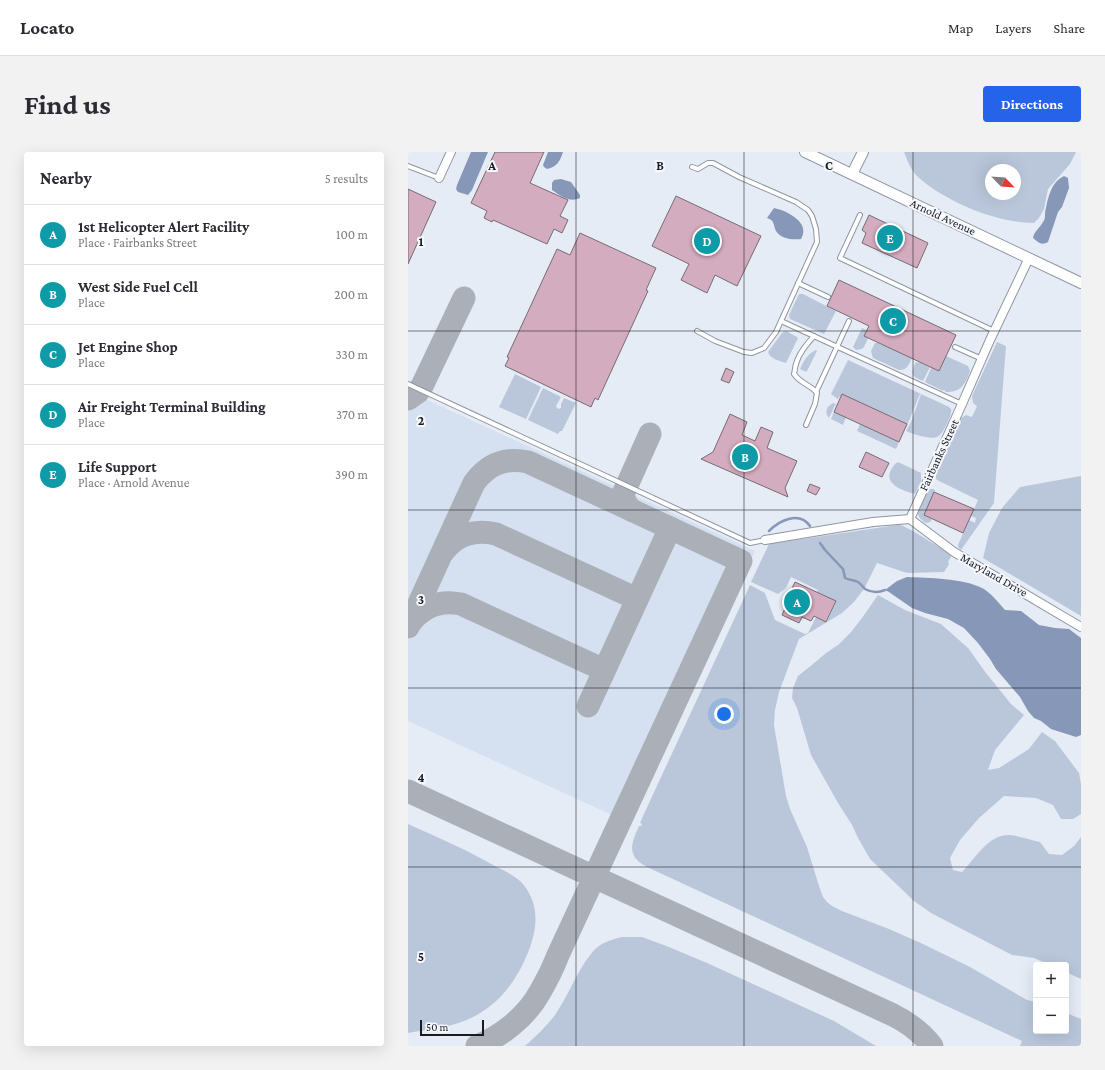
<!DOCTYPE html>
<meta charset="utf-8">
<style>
body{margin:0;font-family:"Crimson Pro",serif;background:#f2f2f3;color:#2b2b33}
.controls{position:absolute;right:12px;bottom:12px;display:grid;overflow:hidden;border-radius:4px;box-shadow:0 4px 16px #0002}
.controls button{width:36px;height:36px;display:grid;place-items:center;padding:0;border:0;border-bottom:1px solid #e1e1e2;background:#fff;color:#2b2b33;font:20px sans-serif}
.compass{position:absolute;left:577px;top:12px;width:36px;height:36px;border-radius:50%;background:#fff;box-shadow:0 4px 16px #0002;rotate:115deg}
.scale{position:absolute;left:12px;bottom:10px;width:64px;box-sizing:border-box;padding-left:4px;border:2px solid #191b1f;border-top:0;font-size:11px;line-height:14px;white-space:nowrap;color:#191b1f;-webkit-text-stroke:3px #f5f9ff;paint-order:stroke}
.you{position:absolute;left:316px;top:562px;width:14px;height:14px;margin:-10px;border:3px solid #fff;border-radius:50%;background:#1a73e8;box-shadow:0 0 0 6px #1a73e833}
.badge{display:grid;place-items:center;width:26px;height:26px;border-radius:50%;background:#2563eb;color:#fff;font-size:13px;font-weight:700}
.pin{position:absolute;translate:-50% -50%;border:2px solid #fff;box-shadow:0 1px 4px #0006}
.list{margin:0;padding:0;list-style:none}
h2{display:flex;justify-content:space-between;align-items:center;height:52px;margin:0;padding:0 16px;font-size:17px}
h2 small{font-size:13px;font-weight:400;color:#7c7c81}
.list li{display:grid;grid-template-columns:26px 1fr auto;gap:12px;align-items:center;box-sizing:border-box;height:60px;padding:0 16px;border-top:1px solid #e1e1e2}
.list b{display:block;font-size:15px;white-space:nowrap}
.list p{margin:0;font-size:13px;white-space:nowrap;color:#7c7c81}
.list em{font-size:13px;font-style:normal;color:#7c7c81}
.map{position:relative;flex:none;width:673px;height:894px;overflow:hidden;border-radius:4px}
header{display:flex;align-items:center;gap:24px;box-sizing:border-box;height:56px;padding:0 20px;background:#fff;border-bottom:1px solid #e1e1e2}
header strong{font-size:19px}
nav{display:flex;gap:22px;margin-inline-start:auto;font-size:14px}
.intro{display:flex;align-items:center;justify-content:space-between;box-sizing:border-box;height:96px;padding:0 24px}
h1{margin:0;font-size:28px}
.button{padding:10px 18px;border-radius:4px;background:#2563eb;color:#fff;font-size:14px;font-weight:700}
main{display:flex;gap:24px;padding:0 24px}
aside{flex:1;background:#fff;border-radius:4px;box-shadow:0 4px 16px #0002}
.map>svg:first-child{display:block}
</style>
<header>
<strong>Locato</strong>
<nav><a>Map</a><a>Layers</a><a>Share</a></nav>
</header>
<div class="intro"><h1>Find us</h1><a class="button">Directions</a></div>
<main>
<aside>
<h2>Nearby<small>5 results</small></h2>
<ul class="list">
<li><span class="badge" style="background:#0f9aa8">A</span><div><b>1st Helicopter Alert Facility</b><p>Place · Fairbanks Street</p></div><em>100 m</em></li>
<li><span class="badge" style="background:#0f9aa8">B</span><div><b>West Side Fuel Cell</b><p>Place</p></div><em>200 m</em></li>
<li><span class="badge" style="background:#0f9aa8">C</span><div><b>Jet Engine Shop</b><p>Place</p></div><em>330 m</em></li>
<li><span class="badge" style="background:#0f9aa8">D</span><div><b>Air Freight Terminal Building</b><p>Place</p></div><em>370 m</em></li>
<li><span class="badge" style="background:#0f9aa8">E</span><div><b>Life Support</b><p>Place · Arnold Avenue</p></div><em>390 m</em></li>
</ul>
</aside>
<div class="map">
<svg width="673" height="894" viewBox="0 0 673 894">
<rect width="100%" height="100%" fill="#e5ecf6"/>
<polygon fill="#d5e0f1" points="0,239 347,399 221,671 0,569"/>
<g fill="#bac7db" fill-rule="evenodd">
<path d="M496,0H668L662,12L640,37L636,57L631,66L626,71C589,71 537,50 509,24C503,18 499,8 496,0ZM583,18H607V42H583Z"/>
<polygon points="391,142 395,142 428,159 416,182 382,167 381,163 382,161"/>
<polygon points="454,176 463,180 456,195 454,197 448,198 445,195"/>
<path d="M378,179L389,185L390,186L378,211C372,209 362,207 360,200L374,181Z"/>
<polygon points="589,190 598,194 586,351 553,398 550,395 550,393 561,368 567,371 568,366 563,364 570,348 531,329 528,327 528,322 553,266 558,263 564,265 569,254 565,251 564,244"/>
<path d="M467,191H470L474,193H475L504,206C501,212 499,219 491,218L465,206L463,199Z"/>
<path d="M408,198L409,199L399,219L398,220L392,217C396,209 399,202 408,198Z"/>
<path d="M538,204L558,213L560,214L562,219C557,233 553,240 538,240L536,238L535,239L517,230L523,216L536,209Z"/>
<path d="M440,208L541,255C543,257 544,257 543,260C543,265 534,284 529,285C523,288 504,282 498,279L503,270L513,242H512L498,276L434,242L432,245H431L430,247L431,248L423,242Z"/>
<path d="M511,209L522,215L515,229C503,224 502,222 508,210L510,211Z"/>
<polygon points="107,222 133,235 118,267 91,255"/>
<polygon points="135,236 153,245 148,254 149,256 151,257 153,256 153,252 156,246 168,251 154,279 152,279 150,282 120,268"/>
<path d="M425,251L429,253H427L421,266C416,260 419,254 425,251Z"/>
<polygon points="426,260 438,265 435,273 423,267"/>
<polygon points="452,272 491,290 488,297 449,279"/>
<path d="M490,310L513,321V329L507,342C498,340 477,333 482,320C484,316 486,312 490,310Z"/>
<polygon points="673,324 673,464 575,406 581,381 594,356 612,335"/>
<path d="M522,337H526L527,339L516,363L524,367L522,370L517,371C514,368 510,365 510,361L520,338Z"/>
<path d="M489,373H493L505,379L544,403L540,410L541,412L536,420L499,421L469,411L456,437L446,450L434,461L391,487L371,540L367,558L366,573L378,644L382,657L399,695L411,734L415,745L419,750L424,754L434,759L481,777L515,792L562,815L619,848L628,850V879H658V861L673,867V894H612L614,889L239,715C218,704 223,692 231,674H233L234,672L232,671L235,664L342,433L357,441L367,468L397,482L400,481L408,465L419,470L428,450L409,440L410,438L383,425L378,436L370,442L343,430L361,392Z"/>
<path d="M470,443L497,458L533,472L560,496L578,521L603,552L616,563L587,598L580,618L591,616L621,597L634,580L647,589L671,621L673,632V662L665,667H653L645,653L628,646L596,644L571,666L552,688L542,706L545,718L554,720C567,707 580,682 602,683C612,684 623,688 632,690L641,702L654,703L666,694L673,685V827L658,820V813H642L626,806L604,803L523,761L506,749L462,707L450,686L444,673L430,651L403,603L389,556L384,546L385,536L390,524L405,512L418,501L430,493L443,480L454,466Z"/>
<path d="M0,672C29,685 59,698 87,714C97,719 108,724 115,732C133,754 129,779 119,803C108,829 92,851 67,864C47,875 22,877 0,881Z"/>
<path d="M214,785H234L261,795L299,811L426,869L468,894H117C127,885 138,875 147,863C158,847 166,827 177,810C181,805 185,798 191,794C198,789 206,787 214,785Z"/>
</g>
<g fill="#8697b8">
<polygon points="63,0 80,0 64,38 60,43 50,40 48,37 49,33"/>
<path d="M140,0H155C152,9 149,15 139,17L136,15L135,13Z"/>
<path d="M656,24L660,26L661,36L654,55L650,60L640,90C633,94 630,90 625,86C626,79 632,76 635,70C637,68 637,65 637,61C640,47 642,31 656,24Z"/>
<path d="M153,27L163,30L172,43V46C161,51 153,44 144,38V31L146,28Z"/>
<path d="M366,56C380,59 403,71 393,87C384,88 373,87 368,79C365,73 367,68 359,66Z"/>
<path d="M499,425C521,426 554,426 574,436C582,440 591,451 597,458L613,459L631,473L647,476L661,477L673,486V583L668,585L643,577L633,569L626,566L620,559L612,545L588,517L582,507L570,491L556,476L540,467L517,461L504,456L481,440L477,438L489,429Z"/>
</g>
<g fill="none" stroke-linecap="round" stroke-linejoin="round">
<g stroke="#8697b8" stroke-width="2.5">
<path d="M361,379C372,368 391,359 402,374"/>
<path d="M412,391L417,398L435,417L437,426C441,428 446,428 450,430C453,432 455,435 457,437C464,441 470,441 477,438"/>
</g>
<g stroke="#abb0b8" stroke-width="23">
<polyline points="0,247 10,240 14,234 56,146"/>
<path d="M225,359C218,354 215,348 216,340L242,282"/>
<path d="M36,399C49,382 67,377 88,382L229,447"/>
<path d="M3,470C16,454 33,448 53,452L196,518"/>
<path d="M0,475L66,331C80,312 97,305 120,310L333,409L150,803C145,816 139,828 132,840C119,864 94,884 69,894"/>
<polyline points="180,554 262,376"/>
<path d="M0,639L485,863C501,871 513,880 524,894"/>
</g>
</g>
<g fill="#d4acbf" stroke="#776c71">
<polygon points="87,0 136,0 122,31 160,48 152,64 160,68 154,81 146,77 139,92 85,68 84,70 76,66 79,59 63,51"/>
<polygon points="0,37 28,50 0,112"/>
<polygon points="268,44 353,84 329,134 307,123 299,141 273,128 281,112 244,94"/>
<polygon points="461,63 520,91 509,116 454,91 458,81 454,78"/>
<polygon points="172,81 248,116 238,138 240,139 190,248 187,246 183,255 97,214 101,206 99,205 149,97 162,103"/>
<polygon points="431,128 548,183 531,219 456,184 461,174 419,154"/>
<polygon points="318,216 326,220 321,231 313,228"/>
<polygon points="434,242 499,272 491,290 426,260"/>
<polygon points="322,262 339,270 334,283 347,289 353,275 365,280 359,296 389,309 377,336 380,345 293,307 305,300"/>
<polygon points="458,300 481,311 474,325 451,315"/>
<polygon points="402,332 412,336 408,343 399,339"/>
<polygon points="526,340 566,357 555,381 516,363"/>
<polygon points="387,430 428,449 418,470 406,464 403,469 394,465 391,471 374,463 379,452 377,451"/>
</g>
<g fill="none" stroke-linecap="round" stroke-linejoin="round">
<defs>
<g id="service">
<polyline points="0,14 31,26"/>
<polyline points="284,15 290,17 300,11 305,11 331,25 388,50 400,58 404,64 408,77 409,90 368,180 356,196 344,201 336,200 307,189 289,179"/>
<polyline points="452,63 432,106 586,179"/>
<polyline points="390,131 420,145"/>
<polyline points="373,169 554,252"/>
<polyline points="547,195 574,207"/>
<polyline points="0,232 342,391 357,388"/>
<polyline points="408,240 441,169"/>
<path d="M398,273L407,252L409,241C403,233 393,232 386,222C387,218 387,215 388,212C391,201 399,192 406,184"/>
</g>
<g id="minor">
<polyline points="31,26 43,0"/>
<polyline points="502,367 546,400 673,475"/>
<polyline points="357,388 465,370 502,367 554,252 582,188 621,106"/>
</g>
<g id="tertiary">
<polyline points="397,0 673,131"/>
<polyline points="444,22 455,0"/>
</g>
</defs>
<use href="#service" stroke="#9096a0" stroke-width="6"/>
<use href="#minor" stroke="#9096a0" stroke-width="10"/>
<use href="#tertiary" stroke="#9096a0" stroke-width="12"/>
<use href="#service" stroke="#fff" stroke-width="4"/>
<use href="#minor" stroke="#fff" stroke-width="8"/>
<use href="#tertiary" stroke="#fff" stroke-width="10"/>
</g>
<path fill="none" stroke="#191b1f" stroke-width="1" stroke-opacity="0.55" d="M168,0V894M336,0V894M505,0V894M0,179H673M0,358H673M0,536H673M0,715H673"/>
<g text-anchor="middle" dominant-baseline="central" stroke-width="4" stroke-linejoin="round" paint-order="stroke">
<g font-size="12" fill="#191b1f" stroke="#f5f9ff">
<text transform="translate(535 65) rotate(25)">Arnold Avenue</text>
<text transform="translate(531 303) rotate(-65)">Fairbanks Street</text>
<text transform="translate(586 423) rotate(30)">Maryland Drive</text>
</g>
</g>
<g font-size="13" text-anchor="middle" font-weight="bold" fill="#191b1f" stroke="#f5f9ff" stroke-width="4" stroke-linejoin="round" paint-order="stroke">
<text x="84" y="18">A</text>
<text x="252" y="18">B</text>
<text x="421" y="18">C</text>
<text x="13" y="94">1</text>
<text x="13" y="273">2</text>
<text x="13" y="452">3</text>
<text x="13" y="630">4</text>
<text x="13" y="809">5</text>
</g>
</svg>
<div class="controls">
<button>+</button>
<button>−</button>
</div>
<svg class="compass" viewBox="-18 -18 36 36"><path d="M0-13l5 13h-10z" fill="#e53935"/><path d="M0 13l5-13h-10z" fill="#7c7c81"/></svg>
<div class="scale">50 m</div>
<div class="you"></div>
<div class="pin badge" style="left:389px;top:450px;background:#0f9aa8">A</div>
<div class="pin badge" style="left:337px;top:305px;background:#0f9aa8">B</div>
<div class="pin badge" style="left:485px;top:169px;background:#0f9aa8">C</div>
<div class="pin badge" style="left:299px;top:89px;background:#0f9aa8">D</div>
<div class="pin badge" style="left:482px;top:86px;background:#0f9aa8">E</div>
</div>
</main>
